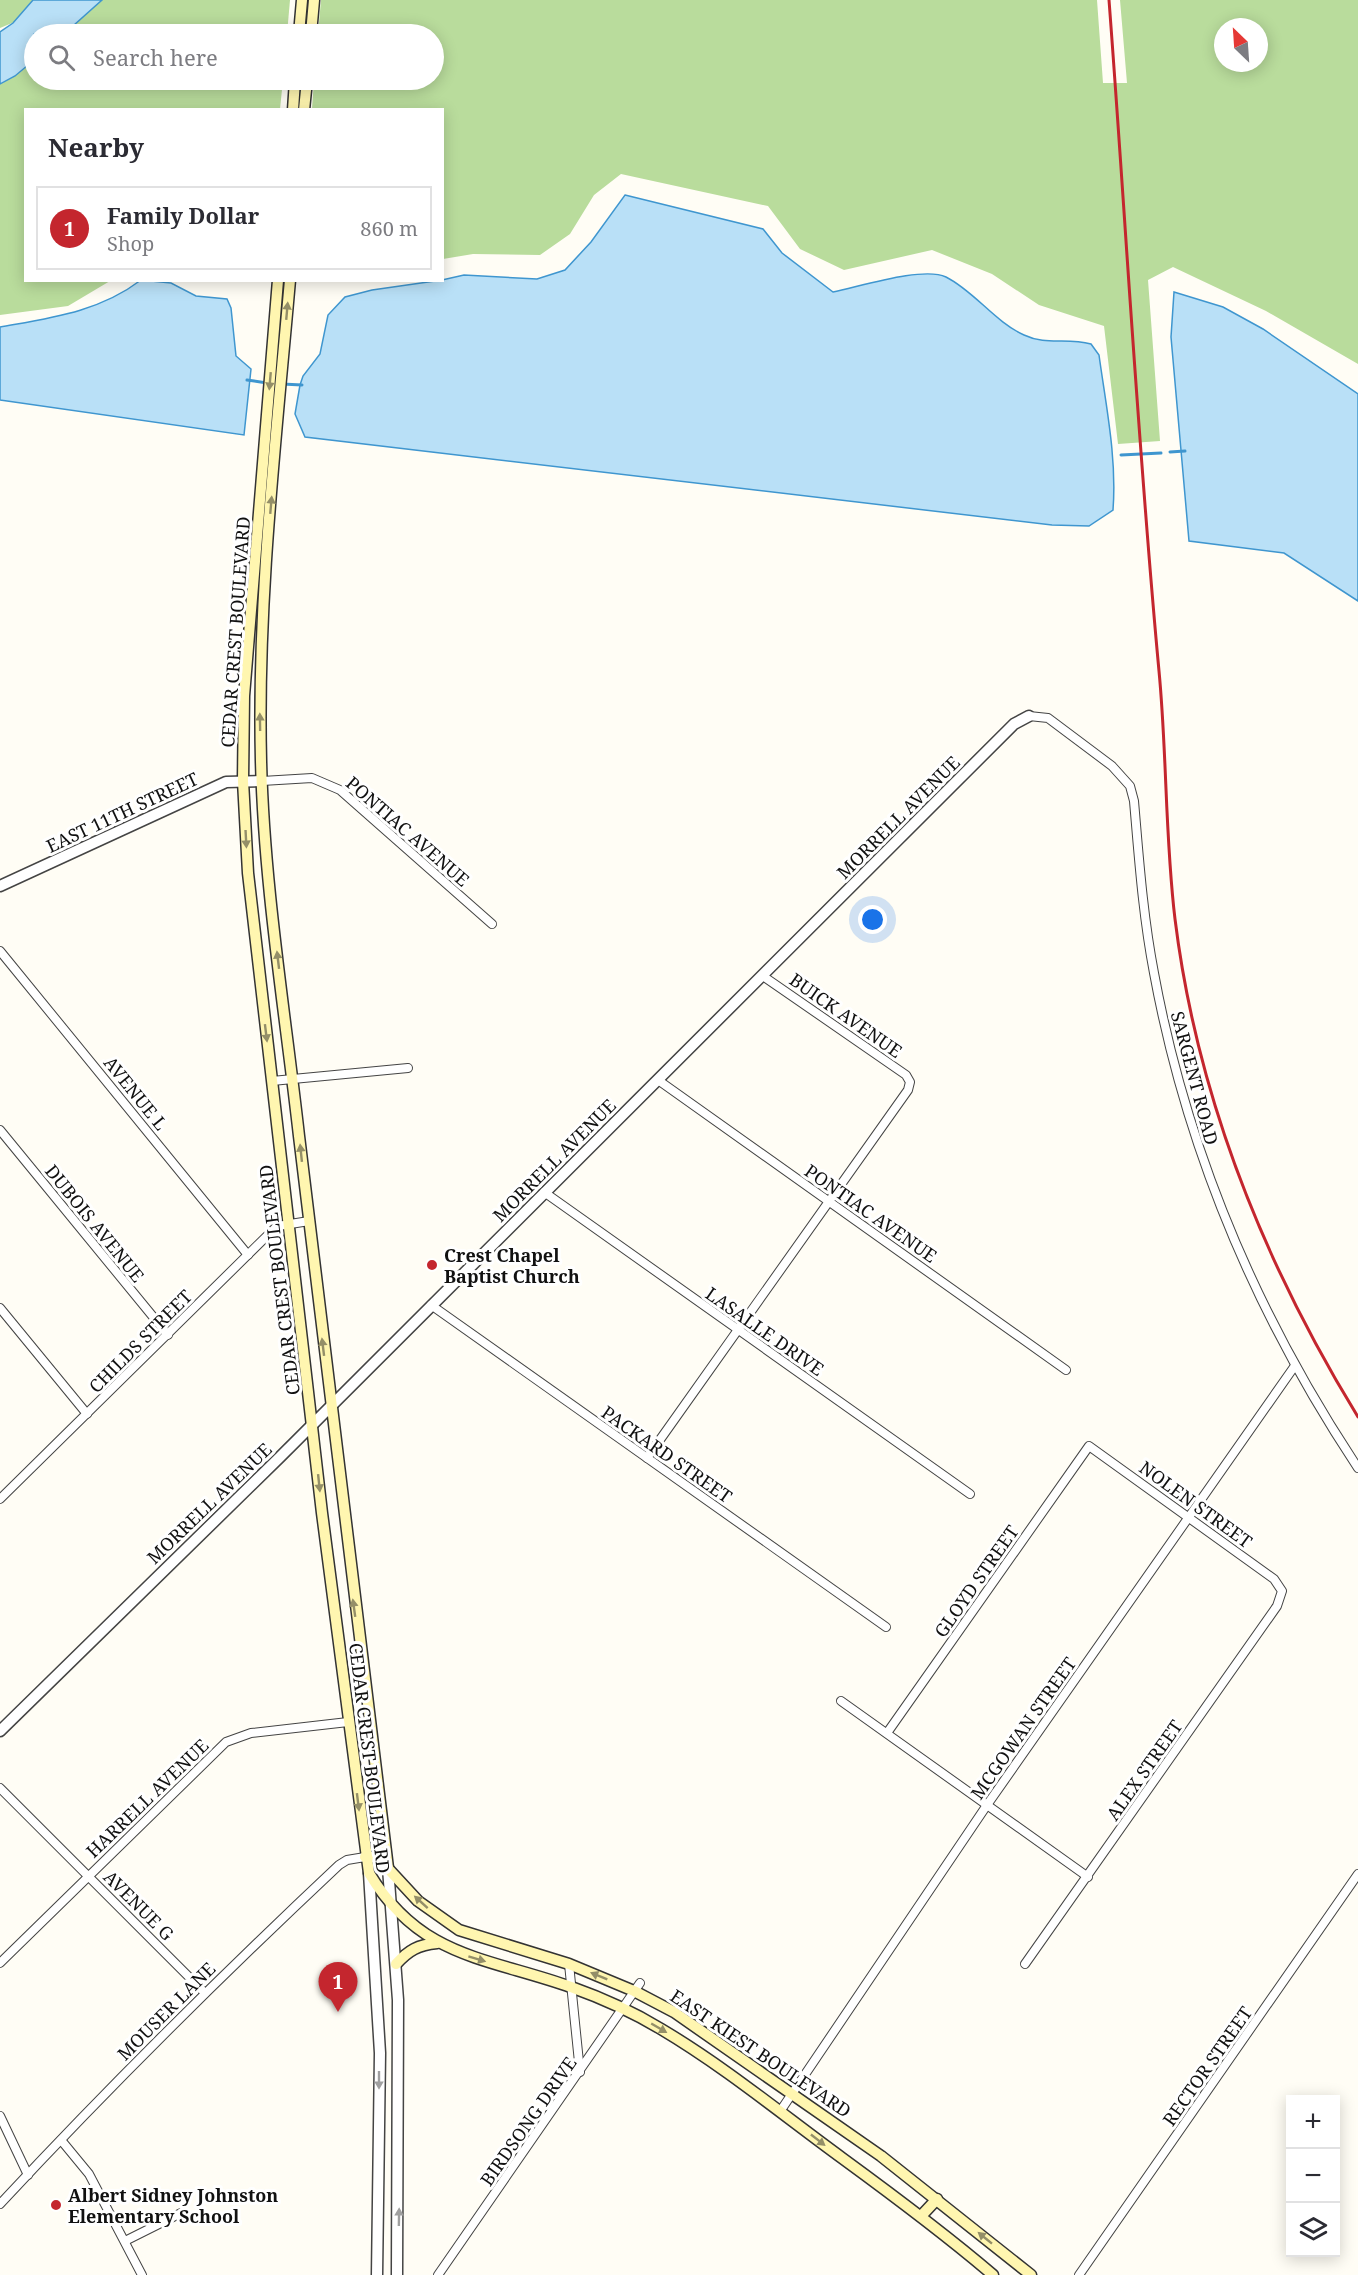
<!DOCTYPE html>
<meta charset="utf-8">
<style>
body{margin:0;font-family:"Noto Serif",serif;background:#f7f7f7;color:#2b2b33}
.controls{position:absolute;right:18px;bottom:18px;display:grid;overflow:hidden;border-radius:0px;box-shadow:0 3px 15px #0003}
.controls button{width:54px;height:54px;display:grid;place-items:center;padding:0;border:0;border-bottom:2px solid #e1e1e2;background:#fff;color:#2b2b33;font:30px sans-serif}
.compass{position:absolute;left:1214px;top:18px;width:54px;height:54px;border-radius:50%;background:#fff;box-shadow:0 3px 15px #0003;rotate:335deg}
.you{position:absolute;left:873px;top:920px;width:21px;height:21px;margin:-15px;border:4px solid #fff;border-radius:50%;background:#1a73e8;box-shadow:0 0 0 9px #1a73e833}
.badge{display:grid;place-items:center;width:39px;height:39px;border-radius:50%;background:#c4262e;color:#fff;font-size:20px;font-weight:700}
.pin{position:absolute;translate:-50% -50px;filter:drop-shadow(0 2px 3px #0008)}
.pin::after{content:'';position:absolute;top:32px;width:21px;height:18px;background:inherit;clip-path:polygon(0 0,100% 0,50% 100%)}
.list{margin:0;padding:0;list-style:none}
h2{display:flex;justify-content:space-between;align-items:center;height:78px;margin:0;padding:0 24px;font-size:26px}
h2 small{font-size:20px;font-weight:400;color:#7c7c81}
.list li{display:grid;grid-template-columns:39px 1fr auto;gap:18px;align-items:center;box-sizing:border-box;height:84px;margin:0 12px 12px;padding:0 12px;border:2px solid #e1e1e2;border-radius:0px}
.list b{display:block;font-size:22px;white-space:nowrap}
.list p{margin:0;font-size:20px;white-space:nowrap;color:#7c7c81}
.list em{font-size:20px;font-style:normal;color:#7c7c81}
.icon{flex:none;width:33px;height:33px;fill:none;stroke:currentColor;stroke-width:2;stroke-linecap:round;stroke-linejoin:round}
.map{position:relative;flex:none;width:1358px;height:2275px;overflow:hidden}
.search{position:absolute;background:#fff;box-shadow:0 3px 15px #0003;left:24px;top:24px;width:420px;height:66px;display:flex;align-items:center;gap:15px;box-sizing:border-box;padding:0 21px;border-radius:33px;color:#7c7c81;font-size:22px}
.panel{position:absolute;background:#fff;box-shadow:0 3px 15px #0003;left:24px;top:108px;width:420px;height:174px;border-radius:0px}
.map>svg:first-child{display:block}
</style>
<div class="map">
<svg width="1358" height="2275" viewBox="0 0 1358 2275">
<rect width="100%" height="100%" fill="#fffdf5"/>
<g fill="#b9dc9c" fill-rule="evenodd">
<polygon points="0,0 46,0 29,16 0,28"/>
<polygon points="95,0 290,0 287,34 58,34"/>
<path d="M321,0H1097L1103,83H1127L1120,0H1358V364L1266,311L1173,267L1148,280L1160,441L1118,444L1104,326L1039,305L992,274L932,250L844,270L800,249L768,206L621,174L594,195L570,234L540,255L473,254L443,259L442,110L312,109L314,80H434V34H318ZM1223,27H1259V63H1223Z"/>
<polygon points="34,46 34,80 283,80 280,109 26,110 26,280 110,281 68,306 0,315 0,63"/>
</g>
<g fill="#b9e0f7" stroke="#3f96cf" stroke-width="1.5">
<polygon points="33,0 102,0 64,34 34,34 34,60 15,76 0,84 0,32 13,23"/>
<path d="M625,195L763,229L782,253L833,292C859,287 923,266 946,277C974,291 995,322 1024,335C1047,346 1066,337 1091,344L1099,355C1106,406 1117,458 1113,510L1089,526L1052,525L305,437L295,414L300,385L303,376L320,354L328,315L345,297L372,290L442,280L464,275L537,279L565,270L591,242Z"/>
<path d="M141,280L171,283L196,296L227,299L231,308L236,356L251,369L244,435L0,400V327C50,318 99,312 141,280Z"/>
<polygon points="1174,292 1223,307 1263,329 1358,394 1358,601 1284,553 1189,541 1171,337"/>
</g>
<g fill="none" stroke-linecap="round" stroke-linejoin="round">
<g stroke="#3f96cf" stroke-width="3">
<polyline points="247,380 267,383"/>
<polyline points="282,384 302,385"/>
<polyline points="1170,452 1185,451"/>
<polyline points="1121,455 1161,453"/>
</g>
<defs>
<g id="minor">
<path d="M1029,716L1048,718L1112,766L1130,786L1134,801C1139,859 1143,916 1154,973C1187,1152 1257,1316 1358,1468"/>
<polyline points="262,781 312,778 340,790 492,924"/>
<polyline points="0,951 248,1255"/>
<polyline points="658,1080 1066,1370"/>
<polyline points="272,1081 408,1068"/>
<polyline points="0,1130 168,1335"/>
<polyline points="544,1192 970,1494"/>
<polyline points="431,1305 886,1627"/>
<polyline points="0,1308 87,1414"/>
<polyline points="647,1458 908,1090 910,1082 906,1075 763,976"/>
<polyline points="0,1499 274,1229 278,1226 309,1221"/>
<polyline points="841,1701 1088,1877"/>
<polyline points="887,1733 1089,1446 1274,1579 1282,1591 1277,1606 1025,1964"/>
<polyline points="0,1788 205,1993"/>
<polyline points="0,1963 226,1742 251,1733 348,1722"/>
<polyline points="569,1964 580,2072"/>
<polyline points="781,2110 987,1805 1294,1367"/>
<polyline points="0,2116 28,2175"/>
<polyline points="61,2140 89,2174 142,2275"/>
<path d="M0,2204C109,2087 223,1974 339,1865L347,1860L365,1857"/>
<polyline points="125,2241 183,2212"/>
<polyline points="438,2275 640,1983"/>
<polyline points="1079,2275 1358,1874"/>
</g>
<g id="tertiary">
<polyline points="0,886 226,782 262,781"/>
<polyline points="0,1731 280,1457 1014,724 1029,716"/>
<polyline points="388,1868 398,2000 397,2275"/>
<polyline points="369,1873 380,2053 377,2275"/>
</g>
<g id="secondary">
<polyline points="299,34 302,0"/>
<polyline points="311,34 314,0"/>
<polyline points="293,110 295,80"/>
<polyline points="304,110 307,80"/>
<path d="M278,280L244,696L243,781L248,873L322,1513L369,1873C420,1958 486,1957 571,1987C602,1998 633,2012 661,2029C725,2067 783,2115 842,2158C894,2196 944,2233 993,2275"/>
<path d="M290,280C276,440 257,601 261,761C264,886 285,1011 299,1136C327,1380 357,1624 388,1868"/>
<polyline points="365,1857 373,1857 381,1861 418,1901 459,1930 569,1964 634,1991 674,2012 881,2156 1031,2275"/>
<path d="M396,1964C409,1950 418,1945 437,1943"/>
<polyline points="922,2215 937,2199"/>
</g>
</defs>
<use href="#minor" stroke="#444" stroke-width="10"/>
<use href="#tertiary" stroke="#444" stroke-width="13"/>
<use href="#secondary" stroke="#333" stroke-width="13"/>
<use href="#minor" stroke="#fff" stroke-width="8"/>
<use href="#tertiary" stroke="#fff" stroke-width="10"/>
<use href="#secondary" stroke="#fff6b0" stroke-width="10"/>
<path stroke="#c4262e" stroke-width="3" d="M1109,0C1126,224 1138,448 1159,671C1167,754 1165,837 1175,919C1197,1097 1265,1265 1358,1417"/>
</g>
<defs><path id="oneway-solid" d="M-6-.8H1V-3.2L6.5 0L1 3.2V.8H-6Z" transform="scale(1.5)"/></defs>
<g fill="#948f68">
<use href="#oneway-solid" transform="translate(287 311) rotate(-85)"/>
<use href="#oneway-solid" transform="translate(270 381) rotate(95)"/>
<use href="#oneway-solid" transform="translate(271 505) rotate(-85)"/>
<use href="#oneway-solid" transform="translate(260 722) rotate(-91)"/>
<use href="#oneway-solid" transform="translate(246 839) rotate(87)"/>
<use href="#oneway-solid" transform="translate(278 960) rotate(-97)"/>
<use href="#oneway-solid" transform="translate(266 1033) rotate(83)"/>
<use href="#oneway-solid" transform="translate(301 1153) rotate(-96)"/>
<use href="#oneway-solid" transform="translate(323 1347) rotate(-97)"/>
<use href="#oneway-solid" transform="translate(319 1483) rotate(84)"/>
<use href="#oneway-solid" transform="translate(354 1608) rotate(-98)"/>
<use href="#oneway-solid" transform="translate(358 1802) rotate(83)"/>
<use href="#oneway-solid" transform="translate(421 1902) rotate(-138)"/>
<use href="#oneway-solid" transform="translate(477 1959) rotate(17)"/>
<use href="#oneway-solid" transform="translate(599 1976) rotate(-158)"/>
<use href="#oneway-solid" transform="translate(659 2028) rotate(30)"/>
<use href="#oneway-solid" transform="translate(818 2140) rotate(38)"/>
<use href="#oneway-solid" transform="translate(985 2238) rotate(-141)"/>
</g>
<g fill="#a0a0a0">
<use href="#oneway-solid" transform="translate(379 2080) rotate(90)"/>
<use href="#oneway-solid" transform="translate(399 2217) rotate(-89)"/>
</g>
<g fill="#c4262e" stroke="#fff" stroke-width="2">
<circle cx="432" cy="1265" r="6"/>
<circle cx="56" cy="2205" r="6"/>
</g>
<g text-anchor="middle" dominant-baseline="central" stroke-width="6" stroke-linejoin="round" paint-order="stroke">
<g font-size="18" fill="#111" stroke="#fff">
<text transform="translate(235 632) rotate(-86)">CEDAR CREST BOULEVARD</text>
<text transform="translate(122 812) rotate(-25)">EAST 11TH STREET</text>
<text transform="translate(898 817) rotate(-45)">MORRELL AVENUE</text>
<text transform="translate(408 831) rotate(41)">PONTIAC AVENUE</text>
<text transform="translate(846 1015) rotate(35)">BUICK AVENUE</text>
<text transform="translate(1195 1078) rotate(75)">SARGENT ROAD</text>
<text transform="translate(136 1093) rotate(51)">AVENUE L</text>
<text transform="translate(554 1160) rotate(-45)">MORRELL AVENUE</text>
<text transform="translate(871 1213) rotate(35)">PONTIAC AVENUE</text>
<text transform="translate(95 1223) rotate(51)">DUBOIS AVENUE</text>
<text transform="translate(279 1280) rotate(-97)">CEDAR CREST BOULEVARD</text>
<text transform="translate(765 1331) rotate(35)">LASALLE DRIVE</text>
<text transform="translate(140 1341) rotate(-45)">CHILDS STREET</text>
<text transform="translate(667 1454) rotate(35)">PACKARD STREET</text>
<text transform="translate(209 1503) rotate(-44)">MORRELL AVENUE</text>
<text transform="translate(1196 1504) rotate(36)">NOLEN STREET</text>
<text transform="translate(976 1581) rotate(-55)">GLOYD STREET</text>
<text transform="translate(1023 1728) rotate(-55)">MCGOWAN STREET</text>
<text transform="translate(370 1758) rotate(83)">CEDAR CREST BOULEVARD</text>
<text transform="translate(1144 1770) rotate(-55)">ALEX STREET</text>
<text transform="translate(147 1798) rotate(-44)">HARRELL AVENUE</text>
<text transform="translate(139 1905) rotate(45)">AVENUE G</text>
<text transform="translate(166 2011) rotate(-45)">MOUSER LANE</text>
<text transform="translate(761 2053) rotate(34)">EAST KIEST BOULEVARD</text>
<text transform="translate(1207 2066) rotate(-55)">RECTOR STREET</text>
<text transform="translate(528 2121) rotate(-55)">BIRDSONG DRIVE</text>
</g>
<g font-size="18" font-weight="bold" fill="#111" stroke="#fff" text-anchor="start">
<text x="444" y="1255">Crest Chapel<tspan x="444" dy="21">Baptist Church</tspan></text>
<text x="68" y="2195">Albert Sidney Johnston<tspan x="68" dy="21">Elementary School</tspan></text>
</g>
</g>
</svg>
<div class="controls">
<button>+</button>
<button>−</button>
<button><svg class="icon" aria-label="layers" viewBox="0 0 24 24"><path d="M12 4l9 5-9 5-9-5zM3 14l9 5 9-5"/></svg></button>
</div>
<svg class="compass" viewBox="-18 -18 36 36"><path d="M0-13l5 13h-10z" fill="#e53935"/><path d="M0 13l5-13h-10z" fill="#7c7c81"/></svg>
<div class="you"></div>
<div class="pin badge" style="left:338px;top:2012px">1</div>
<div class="search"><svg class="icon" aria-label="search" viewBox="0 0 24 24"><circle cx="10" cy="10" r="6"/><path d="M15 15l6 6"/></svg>Search here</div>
<section class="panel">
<h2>Nearby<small></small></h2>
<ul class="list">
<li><span class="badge">1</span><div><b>Family Dollar</b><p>Shop</p></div><em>860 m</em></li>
</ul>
</section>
</div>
